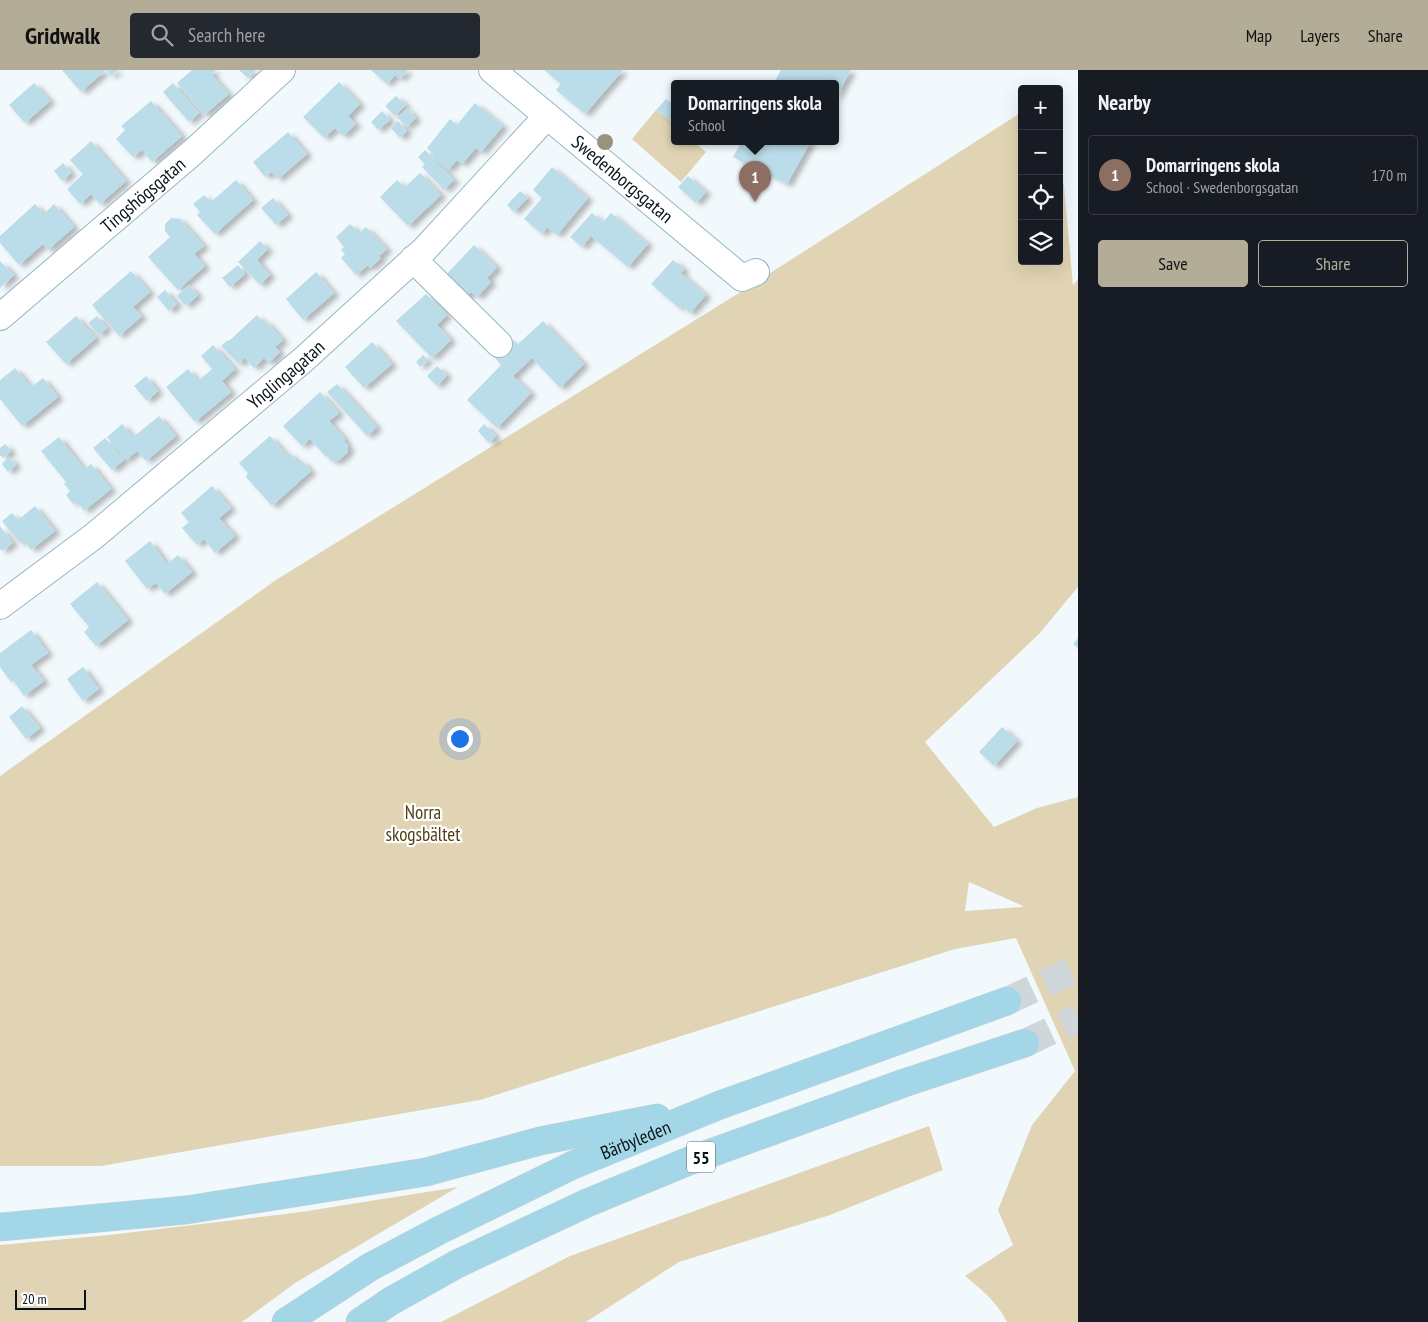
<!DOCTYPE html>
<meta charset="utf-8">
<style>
body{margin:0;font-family:"PT Sans Narrow",sans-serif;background:#242831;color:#f1f3f6}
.controls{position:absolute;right:15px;top:15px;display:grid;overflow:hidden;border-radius:5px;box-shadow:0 5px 20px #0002}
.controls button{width:45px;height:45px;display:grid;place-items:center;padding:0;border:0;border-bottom:1px solid #363941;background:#171b24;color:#f1f3f6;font:25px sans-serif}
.scale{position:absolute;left:15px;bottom:12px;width:71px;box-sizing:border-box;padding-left:5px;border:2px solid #091419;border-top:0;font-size:14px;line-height:18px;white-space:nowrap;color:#091419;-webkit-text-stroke:4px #fff;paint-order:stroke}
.you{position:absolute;left:459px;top:668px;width:18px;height:18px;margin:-12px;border:4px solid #fff;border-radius:50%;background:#1a73e8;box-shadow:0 0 0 8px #1a73e833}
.badge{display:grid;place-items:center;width:32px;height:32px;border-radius:50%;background:#b3ac97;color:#fff;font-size:16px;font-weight:700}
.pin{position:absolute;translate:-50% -41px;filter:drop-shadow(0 1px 2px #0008)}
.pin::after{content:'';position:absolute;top:26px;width:18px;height:15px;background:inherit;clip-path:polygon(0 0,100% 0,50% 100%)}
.popup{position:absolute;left:671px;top:10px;width:168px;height:65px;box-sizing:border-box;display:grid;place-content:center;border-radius:5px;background:#171b24;filter:drop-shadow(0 1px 4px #0005);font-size:16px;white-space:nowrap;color:#9ea1a6}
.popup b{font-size:19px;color:#f1f3f6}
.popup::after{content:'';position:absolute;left:50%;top:100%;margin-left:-10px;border:10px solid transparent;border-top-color:#171b24}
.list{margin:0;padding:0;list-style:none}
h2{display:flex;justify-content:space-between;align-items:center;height:65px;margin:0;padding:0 20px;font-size:21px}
h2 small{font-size:16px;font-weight:400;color:#9ea1a6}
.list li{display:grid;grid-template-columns:32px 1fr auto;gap:15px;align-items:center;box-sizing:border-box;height:80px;margin:0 10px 10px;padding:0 10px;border:1px solid #363941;border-radius:5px}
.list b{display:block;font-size:19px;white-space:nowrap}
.list p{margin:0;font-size:16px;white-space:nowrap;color:#9ea1a6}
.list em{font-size:16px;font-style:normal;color:#9ea1a6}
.actions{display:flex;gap:10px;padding:15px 20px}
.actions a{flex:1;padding:11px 0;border:1px solid #b3ac97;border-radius:5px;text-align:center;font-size:18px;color:#b3ac97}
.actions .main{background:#b3ac97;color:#111}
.icon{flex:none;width:28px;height:28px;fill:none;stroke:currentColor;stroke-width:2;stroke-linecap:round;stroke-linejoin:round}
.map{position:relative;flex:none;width:1078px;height:1252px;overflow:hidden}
header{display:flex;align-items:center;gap:30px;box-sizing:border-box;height:70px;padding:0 25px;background:#b3ac97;color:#111}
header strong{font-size:24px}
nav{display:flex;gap:28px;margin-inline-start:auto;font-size:18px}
.search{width:350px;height:45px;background:#242831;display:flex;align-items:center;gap:12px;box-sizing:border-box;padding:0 18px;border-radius:5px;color:#9ea1a6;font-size:19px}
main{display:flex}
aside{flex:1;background:#171b24}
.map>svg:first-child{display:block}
</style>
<header>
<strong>Gridwalk</strong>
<div class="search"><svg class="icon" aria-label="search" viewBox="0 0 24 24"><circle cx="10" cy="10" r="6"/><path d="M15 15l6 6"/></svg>Search here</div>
<nav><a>Map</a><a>Layers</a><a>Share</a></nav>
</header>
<main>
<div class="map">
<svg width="1078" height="1252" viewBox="0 0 1078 1252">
<defs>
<filter id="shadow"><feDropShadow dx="5.5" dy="3" stdDeviation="2.5" flood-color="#0004"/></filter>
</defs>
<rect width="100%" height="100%" fill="#f2f9fc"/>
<g fill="#e1d4b4" fill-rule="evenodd">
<polygon points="656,40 675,55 675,71 693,71 706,82 681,112 632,69"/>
<path d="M1022,42V191H1059V99L1064,116L1073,215L1078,209V517L1039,564L925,672L994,757L1037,738L1078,727V1252H1007C998,1233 981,1219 965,1206L1013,1175L998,1140L1032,1055L1075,1001L1016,868L955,879L480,1030L101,1096H0V706L276,510L739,223ZM969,812L1023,836V837L965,841Z"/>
<polygon points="929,1056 943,1100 830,1145 679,1192 586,1252 441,1252 570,1186"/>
<polygon points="458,1117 295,1213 242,1252 0,1252 0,1175 109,1165 301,1142"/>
</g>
<g fill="#bbdce9" filter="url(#shadow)">
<polygon points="62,0 118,0 111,6 106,0 81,22"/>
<polygon points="192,0 216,0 211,4 229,24 204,45 177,13"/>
<polygon points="239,0 256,0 248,8"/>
<polygon points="371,0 408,0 400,9 395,5 387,14"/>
<polygon points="544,0 623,0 585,44 556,20 561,14"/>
<polygon points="781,0 851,0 835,29 835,13 774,13"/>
<polygon points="339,12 360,34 348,46 356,54 343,66 335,58 324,68 303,47"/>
<polygon points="34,13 50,31 25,53 9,35"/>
<polygon points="173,13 199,43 189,52 163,22"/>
<polygon points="396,26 406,35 395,46 385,36"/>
<polygon points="666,29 675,36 675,55 656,40"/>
<polygon points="151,31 182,66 152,92 142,80 133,87 116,69 125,60 121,56"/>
<polygon points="475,33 503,56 481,82 476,78 462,94 457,90 448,100 432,86 433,84 427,78 450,49 457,55"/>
<polygon points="407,38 416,48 407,57 398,48"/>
<polygon points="382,41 390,50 378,60 371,52"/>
<polygon points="398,51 407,61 400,68 391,58"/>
<polygon points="288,62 307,84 278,109 271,102 265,107 253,92"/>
<polygon points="91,71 126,111 100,134 91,124 80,134 67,119 83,104 70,90"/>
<polygon points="742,71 811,71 787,114 733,87"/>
<polygon points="425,80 454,110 444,120 422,97 425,94 418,87"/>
<polygon points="63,93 71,103 62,111 54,101"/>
<polygon points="552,97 588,128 557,165 547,157 542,164 524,149 542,128 533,120"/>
<polygon points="420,103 441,125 408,156 380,127 397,110 405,117"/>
<polygon points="688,106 706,122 696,133 678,117"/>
<polygon points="236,110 253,130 215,164 197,145 200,142 193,134 204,125 211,132"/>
<polygon points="520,121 528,128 514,142 507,135"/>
<polygon points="273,128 288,145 276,155 261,138"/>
<polygon points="35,134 44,144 54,134 74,157 48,180 43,174 19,195 0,173 0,166"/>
<polygon points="592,143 603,152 611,143 648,174 628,197 591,166 582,177 570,167"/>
<polygon points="171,148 180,149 204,176 194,184 205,196 178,220 148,187 170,167 165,161 165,154"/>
<polygon points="350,154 359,163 366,157 387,179 379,186 381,188 370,198 368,195 356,205 341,188 345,184 341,180 344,177 336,167"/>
<polygon points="260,171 268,179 257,190 270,205 260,215 238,192"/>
<polygon points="474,175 497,197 487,208 491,212 477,227 471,222 464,229 443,208"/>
<polygon points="673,190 684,199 681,203 706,225 690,243 681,235 679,238 651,214"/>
<polygon points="0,191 14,205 0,218"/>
<polygon points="238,195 245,204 230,217 222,208"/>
<polygon points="131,201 150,222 133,237 142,246 119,266 92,235"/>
<polygon points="316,202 334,223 303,250 286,229"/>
<polygon points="189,215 198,225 186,236 177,226"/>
<polygon points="165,220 177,234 169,241 157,227"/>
<polygon points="426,224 447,245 437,255 451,270 432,288 396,251"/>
<polygon points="257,245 263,252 266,251 283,270 275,277 280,282 269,293 264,288 254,298 245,288 239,294 221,276 228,270 229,271"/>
<polygon points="76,246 96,268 66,294 46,272"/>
<polygon points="97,246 107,258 99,265 88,253"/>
<polygon points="543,251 584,294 560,318 532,288 513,306 531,323 497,358 467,330 501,295 495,288 514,270 518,274"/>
<polygon points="372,272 392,294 364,318 345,297"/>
<polygon points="213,275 235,299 222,311 231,322 195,352 166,317 188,299 198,311 212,299 201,286"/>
<polygon points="423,285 428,290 420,297 416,292"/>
<polygon points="437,296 447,305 437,316 427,306"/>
<polygon points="15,298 31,317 43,308 58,327 22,356 0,329 0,310"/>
<polygon points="146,306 158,321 147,331 134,316"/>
<polygon points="337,314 377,357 367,366 327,322"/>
<polygon points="320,322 339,343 329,351 345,369 344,371 348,375 348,382 338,391 331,391 327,386 326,387 310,369 302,376 283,356"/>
<polygon points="159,346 176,366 146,391 137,381 126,390 107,367 122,354 133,367"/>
<polygon points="484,354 496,366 489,373 478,361"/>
<polygon points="270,366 287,385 290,383 298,393 301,390 311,401 272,436 246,407 248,403 239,393"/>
<polygon points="59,367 84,399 91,394 111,419 84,441 77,431 73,434 66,425 70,421 64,414 66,412 41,381"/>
<polygon points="105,368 124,390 112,400 93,378"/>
<polygon points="5,374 11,381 3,388 0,385 0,378"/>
<polygon points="9,387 16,395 8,402 2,394"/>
<polygon points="212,416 231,438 219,448 235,466 215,483 204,469 197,475 182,458 189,452 181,443"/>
<polygon points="35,436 55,461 31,480 24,470 20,473 2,451 12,443 18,450"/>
<polygon points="0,456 13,473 2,481 0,479"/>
<polygon points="150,471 167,494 178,485 192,502 165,524 156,513 147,519 125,491"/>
<polygon points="97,512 128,550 96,576 84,562 89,557 70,534"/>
<polygon points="31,560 48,583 31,595 44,611 24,626 13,610 11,612 0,597 0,583"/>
<polygon points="1078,568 1078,578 1073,574"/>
<polygon points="83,597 99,619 83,631 67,609"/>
<polygon points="22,636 40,658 26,669 9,647"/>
<polygon points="1002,657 1017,671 994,696 979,682"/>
</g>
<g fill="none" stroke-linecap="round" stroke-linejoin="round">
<g stroke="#cfd7da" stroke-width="28" stroke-dasharray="28 14" stroke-linecap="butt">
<polyline points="1007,931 1078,898"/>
<polyline points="1025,973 1078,948"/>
</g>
<defs>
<g id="minor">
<path id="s1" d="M492,0L742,208L756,202"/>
<polyline points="413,189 499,274"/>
<path id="s2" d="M0,247L193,82L282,0"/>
<path id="s3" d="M0,536L94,466L303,290L425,179L547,46"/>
</g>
<g id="major">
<polyline points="0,1157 186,1140 426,1102 540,1071 657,1048"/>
<path id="s4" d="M286,1252L370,1197L440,1160L573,1095L720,1035L1007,931"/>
<polyline points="360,1252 391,1231 457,1194 587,1133 689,1091 904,1013 1025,973"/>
</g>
</defs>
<use href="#minor" stroke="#96b6c2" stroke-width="28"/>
<use href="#major" stroke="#d3d5d6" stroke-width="29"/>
<use href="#minor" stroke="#fff" stroke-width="26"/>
<use href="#major" stroke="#a3d6e7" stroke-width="28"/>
</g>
<circle fill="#98937d" cx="605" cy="72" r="8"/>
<g text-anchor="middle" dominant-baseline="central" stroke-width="4.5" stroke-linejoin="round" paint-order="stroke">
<rect fill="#fff" stroke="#535a5e" stroke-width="1" x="687" y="1071.5" width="28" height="31" rx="4"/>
<g font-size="18" font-weight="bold" fill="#091419">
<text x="701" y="1087">55</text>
</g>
<g font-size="19" fill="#091419" stroke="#fff">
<text stroke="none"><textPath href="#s1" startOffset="170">Swedenborgsgatan</textPath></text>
<text stroke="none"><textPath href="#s2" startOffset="188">Tingshögsgatan</textPath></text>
<text stroke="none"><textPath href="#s3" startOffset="368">Ynglingagatan</textPath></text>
<text stroke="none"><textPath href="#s4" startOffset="395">Bärbyleden</textPath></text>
</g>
<g font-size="19" fill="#4f3f15" stroke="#fff">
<text x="423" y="742">Norra<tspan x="423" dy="22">skogsbältet</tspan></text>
</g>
</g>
</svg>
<div class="controls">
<button>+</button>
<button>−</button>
<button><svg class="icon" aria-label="locate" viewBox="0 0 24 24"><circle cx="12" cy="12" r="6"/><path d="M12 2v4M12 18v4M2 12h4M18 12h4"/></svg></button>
<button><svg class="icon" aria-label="layers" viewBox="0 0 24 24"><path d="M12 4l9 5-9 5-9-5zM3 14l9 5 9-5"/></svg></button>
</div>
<div class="scale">20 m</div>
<div class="you"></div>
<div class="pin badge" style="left:755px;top:132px;background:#8d6e63">1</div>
<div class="popup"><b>Domarringens skola</b>School</div>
</div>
<aside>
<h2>Nearby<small></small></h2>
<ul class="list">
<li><span class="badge" style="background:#8d6e63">1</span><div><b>Domarringens skola</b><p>School · Swedenborgsgatan</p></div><em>170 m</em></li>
</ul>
<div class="actions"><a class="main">Save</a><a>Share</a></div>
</aside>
</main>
